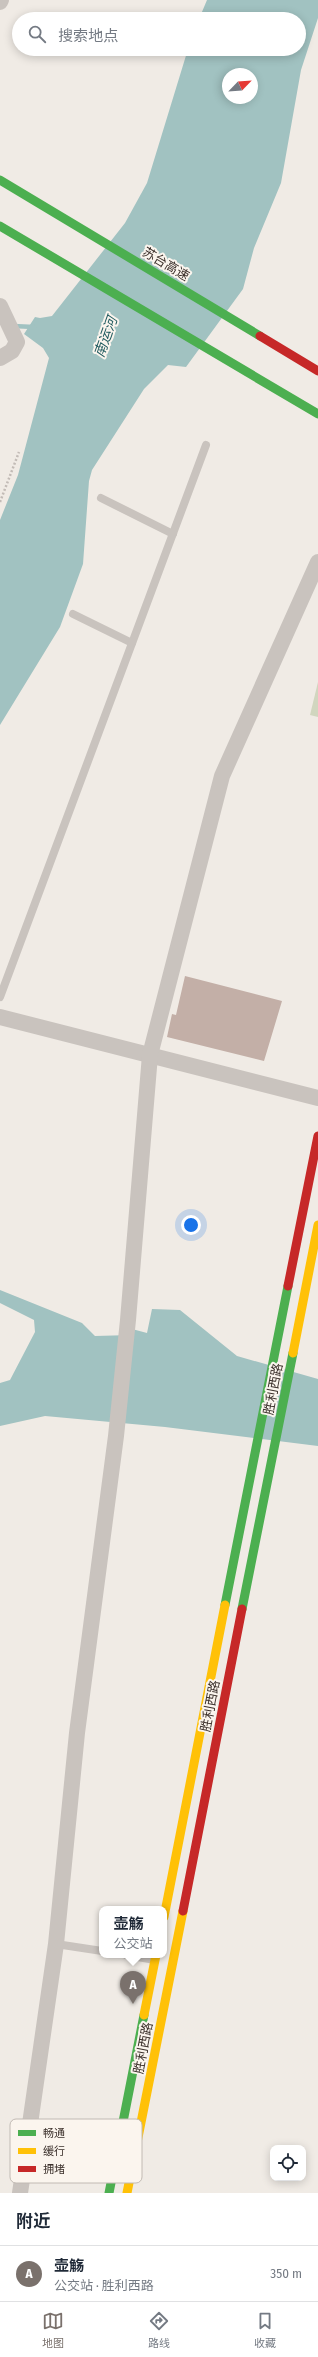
<!DOCTYPE html>
<html lang="zh">
<meta charset="utf-8">
<style>
body{margin:0;font-family:"Fira Sans Condensed","Noto Sans SC",sans-serif;background:#f2f2f3;color:#1f2937}
.controls{position:absolute;right:12px;bottom:12px;display:grid;overflow:hidden;border-radius:8px;box-shadow:0 2px 10px #0003}
.controls button{width:36px;height:36px;display:grid;place-items:center;padding:0;border:0;border-bottom:1px solid #e0e1e3;background:#fff;color:#1f2937;font:20px sans-serif}
.compass{position:absolute;left:222px;top:68px;width:36px;height:36px;border-radius:50%;background:#fff;box-shadow:0 2px 10px #0003;rotate:65deg}
.you{position:absolute;left:191px;top:1225px;width:14px;height:14px;margin:-10px;border:3px solid #fff;border-radius:50%;background:#1a73e8;box-shadow:0 0 0 6px #1a73e833}
.badge{display:grid;place-items:center;width:26px;height:26px;border-radius:50%;background:#7a716c;color:#fff;font-size:13px;font-weight:700}
.pin{position:absolute;translate:-50% -33px;filter:drop-shadow(0 1px 2px #0008)}
.pin::after{content:'';position:absolute;top:21px;width:14px;height:12px;background:inherit;clip-path:polygon(0 0,100% 0,50% 100%)}
.popup{position:absolute;left:99px;top:1906px;width:68px;height:52px;box-sizing:border-box;display:grid;place-content:center;border-radius:8px;background:#fff;filter:drop-shadow(0 1px 3px #0005);font-size:13px;white-space:nowrap;color:#747a83}
.popup b{font-size:15px;color:#1f2937}
.popup::after{content:'';position:absolute;left:50%;top:100%;margin-left:-8px;border:8px solid transparent;border-top-color:#fff}
.list{margin:0;padding:0;list-style:none}
h2{display:flex;justify-content:space-between;align-items:center;height:52px;margin:0;padding:0 16px;font-size:17px}
h2 small{font-size:13px;font-weight:400;color:#747a83}
.list li{display:grid;grid-template-columns:26px 1fr auto;gap:12px;align-items:center;box-sizing:border-box;height:56px;padding:0 16px;border-top:1px solid #e0e1e3}
.list b{display:block;font-size:15px;white-space:nowrap}
.list p{margin:0;font-size:13px;white-space:nowrap;color:#747a83}
.list em{font-size:13px;font-style:normal;color:#747a83}
.icon{flex:none;width:22px;height:22px;fill:none;stroke:currentColor;stroke-width:2;stroke-linecap:round;stroke-linejoin:round}
.map{position:relative;flex:none;width:318px;height:2193px;overflow:hidden}
.search{position:absolute;background:#fff;box-shadow:0 2px 10px #0003;left:12px;right:12px;top:12px;height:44px;display:flex;align-items:center;gap:10px;box-sizing:border-box;padding:0 14px;border-radius:22px;color:#747a83;font-size:15px}
.sheet{height:108px;background:#fff}
nav{display:flex;justify-content:space-around;align-items:center;box-sizing:border-box;height:56px;border-top:1px solid #e0e1e3;background:#fff;font-size:11px;color:#747a83}
nav a{display:grid;justify-items:center;gap:2px}
nav .on{color:#7a716c}
.map>svg:first-child{display:block}
</style>
<div class="map">
<svg width="318" height="2193" viewBox="0 0 318 2193">
<rect width="100%" height="100%" fill="#f0ebe5"/>
<polygon fill="#d1d6bf" points="318,682 318,717 310,715"/>
<g fill="#a1c2c1" fill-rule="evenodd">
<path d="M207,0H318V18L301,70L281,183L254,248L243,289L186,367L168,365L144,389L92,470L89,481L83,564L60,627L0,725V520L18,475L49,358L43,348L24,334L35,317L40,318L52,316L125,223L147,183L188,49H299V19H199ZM228,74H252V98H228Z"/>
<polygon points="0,1290 82,1323 95,1336 131,1335 132,1329 147,1333 152,1309 180,1310 237,1356 318,1379 318,1446 165,1427 45,1416 0,1426 0,1383 10,1380 35,1332 34,1320 0,1303"/>
</g>
<g fill="none" stroke-linecap="round" stroke-linejoin="round">
<polyline stroke="#a1c2c1" stroke-width="4.5" points="13,326 34,327"/>
</g>
<polygon fill="#c3afa7" points="185,976 282,1001 264,1061 167,1037 172,1014 176,1015"/>
<g fill="none" stroke-linecap="round" stroke-linejoin="round">
<polyline stroke="#c2bbb6" stroke-width="2.5" stroke-dasharray="2 2" stroke-linecap="butt" points="0,502 19,452"/>
<g stroke="#c9c3be" stroke-width="8">
<polyline points="101,498 173,534"/>
<polyline points="73,614 132,643"/>
<polyline points="0,997 206,445"/>
<polyline points="56,1944 102,1951"/>
<polyline points="126,1955 155,1960"/>
</g>
<g stroke="#c9c3be" stroke-width="16">
<polyline points="0,2 1,0"/>
<polyline points="0,306 17,342 12,351 0,358"/>
<polyline points="0,1017 318,1098"/>
<polyline points="20,2193 56,1944 77,1733 116,1436 128,1320 150,1055 222,776 318,562"/>
</g>
<g stroke="#4caf50" stroke-width="9">
<polyline points="0,180 260,336"/>
<polyline points="0,226 318,414"/>
<polyline points="225,1605 288,1286"/>
<polyline points="242,1609 293,1353"/>
<polyline points="109,2193 144,2015"/>
</g>
<g stroke="#ffc107" stroke-width="9">
<polyline points="293,1353 318,1225"/>
<polyline points="164,1917 225,1605"/>
<polyline points="144,2015 156,1955"/>
<polyline points="127,2193 183,1911"/>
</g>
<g stroke="#c62828" stroke-width="9">
<polyline points="260,336 318,371"/>
<polyline points="288,1286 318,1136"/>
<polyline points="183,1911 242,1609"/>
</g>
</g>
<g text-anchor="middle" dominant-baseline="central" stroke-width="4" stroke-linejoin="round" paint-order="stroke">
<g font-size="13" fill="#3b302b" stroke="#fbf5ee">
<text transform="translate(166 264) rotate(31)">苏台高速</text>
<text transform="translate(273 1389) rotate(-79)">胜利西路</text>
<text transform="translate(210 1706) rotate(-79)">胜利西路</text>
<text transform="translate(143 2048) rotate(-79)">胜利西路</text>
</g>
<g font-size="14" font-style="italic" fill="#1f5a5e" stroke="#fbf5ee">
<text transform="translate(106 337) rotate(-70)">南运河</text>
</g>
</g>
<rect x="10" y="2119" width="132" height="64" rx="6" fill="#fbf5ee" stroke="#c1bab4" stroke-width="1"/>
<rect x="18" y="2130" width="18" height="6" fill="#4caf50"/>
<rect x="18" y="2148" width="18" height="6" fill="#ffc107"/>
<rect x="18" y="2166" width="18" height="6" fill="#c62828"/>
<g font-size="11" fill="#3b302b">
<text x="43" y="2137">畅通</text>
<text x="43" y="2155">缓行</text>
<text x="43" y="2173">拥堵</text>
</g>
</svg>
<div class="controls">
<button><svg class="icon" aria-label="locate" viewBox="0 0 24 24"><circle cx="12" cy="12" r="6"/><path d="M12 2v4M12 18v4M2 12h4M18 12h4"/></svg></button>
</div>
<svg class="compass" viewBox="-18 -18 36 36"><path d="M0-13l5 13h-10z" fill="#e53935"/><path d="M0 13l5-13h-10z" fill="#747a83"/></svg>
<div class="you"></div>
<div class="pin badge" style="left:133px;top:2004px">A</div>
<div class="popup"><b>壶觞</b>公交站</div>
<div class="search"><svg class="icon" aria-label="search" viewBox="0 0 24 24"><circle cx="10" cy="10" r="6"/><path d="M15 15l6 6"/></svg>搜索地点</div>
</div>
<section class="sheet">
<h2>附近<small></small></h2>
<ul class="list">
<li><span class="badge">A</span><div><b>壶觞</b><p>公交站 · 胜利西路</p></div><em>350 m</em></li>
</ul>
</section>
<nav>
<a class="on"><svg class="icon" aria-label="map" viewBox="0 0 24 24"><path d="M3 6l6-2 6 2 6-2v14l-6 2-6-2-6 2zM9 4v14M15 6v14"/></svg>地图</a>
<a><svg class="icon" aria-label="directions" viewBox="0 0 24 24"><path d="M12 3l9 9-9 9-9-9zM9 14v-3h6M13 9l2 2-2 2"/></svg>路线</a>
<a><svg class="icon" aria-label="saved" viewBox="0 0 24 24"><path d="M7 4h10v16l-5-4-5 4z"/></svg>收藏</a>
</nav>
